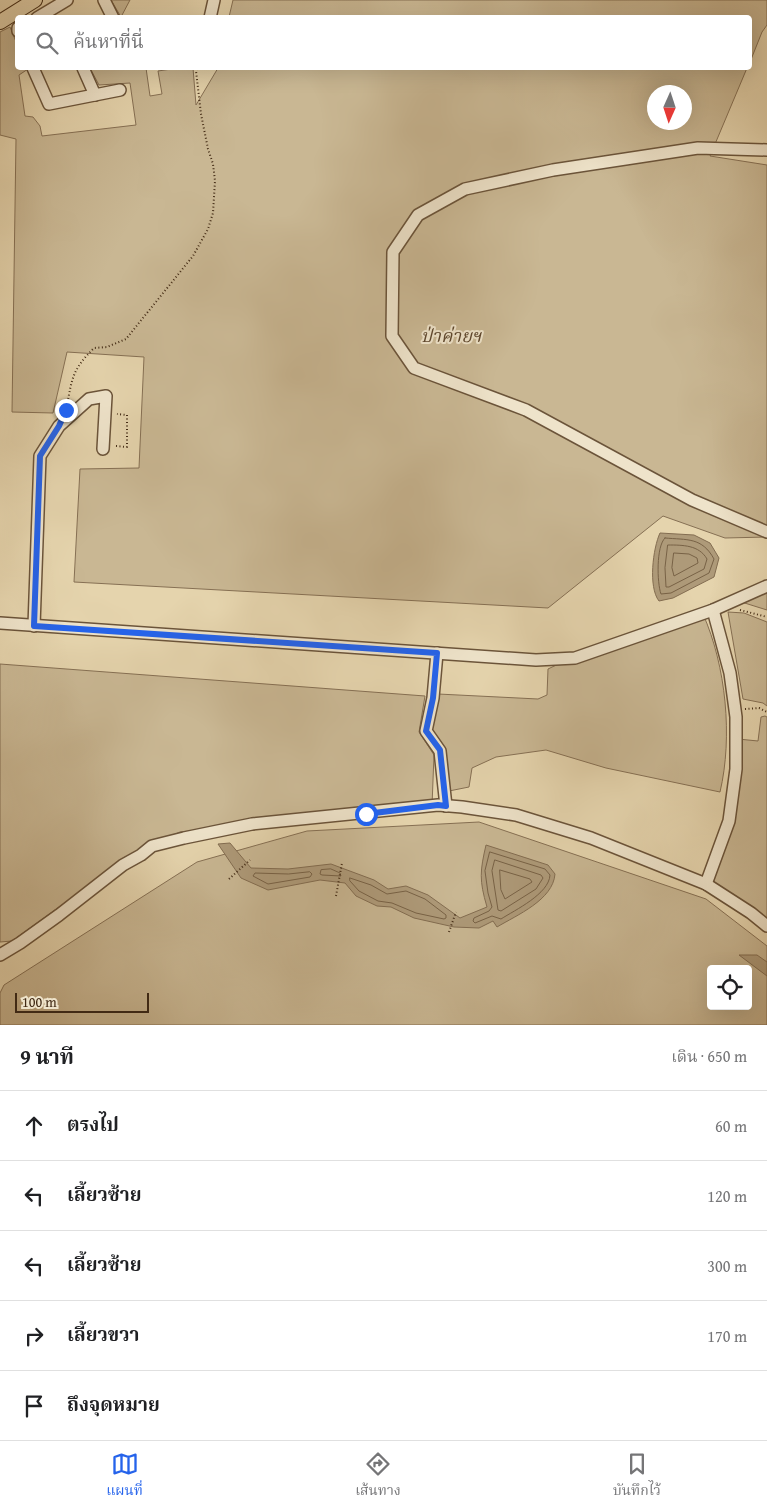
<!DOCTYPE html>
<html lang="th">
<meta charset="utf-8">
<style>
body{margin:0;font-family:"Gentium Book Plus","Noto Serif Thai",serif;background:#f2f2f2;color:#202124}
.controls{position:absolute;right:15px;bottom:15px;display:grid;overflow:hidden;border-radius:5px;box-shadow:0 5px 20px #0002}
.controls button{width:45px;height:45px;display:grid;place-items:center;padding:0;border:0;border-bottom:1px solid #e0e0e0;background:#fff;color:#202124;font:25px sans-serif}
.compass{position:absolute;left:647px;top:85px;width:45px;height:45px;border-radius:50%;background:#fff;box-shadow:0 5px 20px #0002;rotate:183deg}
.scale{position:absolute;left:15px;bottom:12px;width:134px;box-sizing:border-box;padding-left:5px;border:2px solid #422a14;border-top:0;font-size:14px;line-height:18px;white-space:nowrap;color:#422a14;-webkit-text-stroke:4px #eee3ca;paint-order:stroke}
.stop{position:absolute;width:15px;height:15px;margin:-11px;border:4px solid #2563eb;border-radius:50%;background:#fff}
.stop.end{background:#2563eb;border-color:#fff;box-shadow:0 1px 5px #0008}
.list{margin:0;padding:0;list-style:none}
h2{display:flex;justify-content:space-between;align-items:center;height:65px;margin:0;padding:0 20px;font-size:21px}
h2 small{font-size:16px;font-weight:400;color:#757577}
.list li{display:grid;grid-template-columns:32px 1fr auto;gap:15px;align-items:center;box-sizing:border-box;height:70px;padding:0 20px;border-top:1px solid #e0e0e0}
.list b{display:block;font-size:19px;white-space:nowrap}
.list em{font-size:16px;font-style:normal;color:#757577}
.icon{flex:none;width:28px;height:28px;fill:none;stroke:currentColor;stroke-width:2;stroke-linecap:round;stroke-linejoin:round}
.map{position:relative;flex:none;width:767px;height:1025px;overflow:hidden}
.search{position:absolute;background:#fff;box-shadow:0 5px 20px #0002;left:15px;right:15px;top:15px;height:55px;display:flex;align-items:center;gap:12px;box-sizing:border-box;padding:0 18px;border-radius:5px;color:#757577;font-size:19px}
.sheet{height:415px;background:#fff}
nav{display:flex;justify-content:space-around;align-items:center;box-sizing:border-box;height:70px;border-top:1px solid #e0e0e0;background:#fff;font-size:14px;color:#757577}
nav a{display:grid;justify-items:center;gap:2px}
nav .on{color:#2563eb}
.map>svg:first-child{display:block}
</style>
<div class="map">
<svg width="767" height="1025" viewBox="0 0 767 1025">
<rect width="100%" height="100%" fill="#e5d4ad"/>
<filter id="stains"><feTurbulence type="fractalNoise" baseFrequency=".004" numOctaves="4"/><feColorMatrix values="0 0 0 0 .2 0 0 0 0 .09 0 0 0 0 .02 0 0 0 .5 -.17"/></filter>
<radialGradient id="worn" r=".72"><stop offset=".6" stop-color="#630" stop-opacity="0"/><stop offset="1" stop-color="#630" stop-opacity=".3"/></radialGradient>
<g fill="#c9b793" stroke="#867054" fill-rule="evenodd">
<polygon points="111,0 130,0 121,17"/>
<polygon points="233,0 767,0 767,25 762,32 750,62 750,18 229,17"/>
<path d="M10,27L17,44L18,68L28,69L19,75L25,116L33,117L40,126L42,136L136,125L130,83L99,85L90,68H125L126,69L146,68L150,96L162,94L158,71L178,68H193L196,105L218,68H747L710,156L767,165V537L725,538L663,516L548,608L74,582L80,469L139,468L144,357L67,352L53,413L12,412L16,139L0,135V32ZM654,92H684V122H654Z"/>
<polygon points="767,586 767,610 735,600"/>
<polygon points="728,612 744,613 767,622 767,706 763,703 743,699"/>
<path d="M703,614C726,666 733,737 720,792L606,768L546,750L496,757L472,768L469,787L449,791L430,728L438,694L538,699L547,695L548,669L571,658Z"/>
<polygon points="0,664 425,696 419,732 434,755 432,806 180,832 138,850 12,941 0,942"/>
<polygon points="765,716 767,717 767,926 706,884 721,855 738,739 758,741 761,717"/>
<path d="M479,822L706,899L767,946V1025H0V993L4,985L197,862L307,831ZM711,969H748V1006H711Z"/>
</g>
<g fill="#ae9a79" stroke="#836d51">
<path d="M660,533L694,535L710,543L719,558L714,577L673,598L659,601C648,587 653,548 660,533Z"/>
<path d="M230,843L251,868L288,869L331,864L374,880L388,889L406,886L428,895L460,918L487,907C479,880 480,871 486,845L548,865L555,874C553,900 517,915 497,927L493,921L479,928L454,927L414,918L391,907L377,906L356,896L345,883L320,880L268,890L241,878L218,844Z"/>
<polygon points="739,955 757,955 767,962 767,976"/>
</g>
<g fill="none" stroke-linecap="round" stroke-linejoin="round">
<g stroke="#786246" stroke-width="1">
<path d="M665,538C687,540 702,537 714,559L709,573L671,593L661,594C657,583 656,546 665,538Z"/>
<path d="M668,545C683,545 699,545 707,559L704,569L669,587H666L665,568Z"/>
<polygon points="674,553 689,554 697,558 698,563 674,576 672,568"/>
<path d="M490,852L545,869L550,875C549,894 515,910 501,919L492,916L475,923L473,921L474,918L489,911L492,907L488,893L485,871Z"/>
<polygon points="495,860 541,875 543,878 536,889 501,911 498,910 492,871"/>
<polygon points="331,869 340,873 341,876 322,875 320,874 321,870"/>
<polygon points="500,870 530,879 532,882 505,899 501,890"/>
<polygon points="310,872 312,874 310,877 268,884 253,876 255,873 288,874"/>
<polygon points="350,878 371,885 387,894 406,891 425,899 446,915 446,918 444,919 416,913 392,903 378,901 359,891 350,881"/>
</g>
<defs>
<g id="minor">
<polyline points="104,0 113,18"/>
<polyline points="37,18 67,0"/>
<polyline points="210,18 214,0"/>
<polyline points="18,28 18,31"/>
<polyline points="33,68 49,104 120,90"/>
<polyline points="83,68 95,95"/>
<polyline points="767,150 698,148 553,170 465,189 418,215 393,252 392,336 414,368 526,410 692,500 767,532"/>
<polyline points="0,623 536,660 575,658 713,610 767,586"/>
<polyline points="34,626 40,456 59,426 89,399 106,396 103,449"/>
<polyline points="437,653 433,698 426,731 440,751 446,806"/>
<polyline points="706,884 729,821 736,769 736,717 730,673 713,610"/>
<polyline points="0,955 20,943 59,915 123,865 141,855 152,846 184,838 252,824 438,805 462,807 516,815 591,838 706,884 751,913 767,926"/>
</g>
<polyline id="major" points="0,22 35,0"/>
</defs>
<use href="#minor" stroke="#6b543a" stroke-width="14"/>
<use href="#major" stroke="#422a14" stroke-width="16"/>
<g stroke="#422a14" stroke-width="2" stroke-dasharray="1 2.5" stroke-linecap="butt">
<path d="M67,406C72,377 73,369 94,348L107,347L126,339L193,256L208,229L213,213L215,181L213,164L208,149L201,114L196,71L198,68"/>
<polyline points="116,446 127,447 127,415 117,414"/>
<polyline points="740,610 767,617"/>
<polyline points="745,709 759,708 767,712"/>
<polyline points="229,879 250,860"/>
<polyline points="336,896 342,863"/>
<polyline points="449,932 456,912"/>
</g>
<use href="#minor" stroke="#eee3ca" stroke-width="11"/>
<use href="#major" stroke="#e5d4ad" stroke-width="14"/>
</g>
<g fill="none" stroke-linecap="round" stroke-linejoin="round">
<polyline stroke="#2563eb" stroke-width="6" points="66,410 59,426 40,456 34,626 437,653 433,698 426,731 440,750 446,806 438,805 366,814"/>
</g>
<g text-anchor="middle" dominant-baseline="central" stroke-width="4" stroke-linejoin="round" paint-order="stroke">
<g font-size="18" font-style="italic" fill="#5d462d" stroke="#eee3ca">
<text x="451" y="335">ป่าค่ายฯ</text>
</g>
</g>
<rect width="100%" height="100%" filter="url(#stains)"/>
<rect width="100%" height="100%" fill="url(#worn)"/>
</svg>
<div class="controls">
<button><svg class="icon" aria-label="locate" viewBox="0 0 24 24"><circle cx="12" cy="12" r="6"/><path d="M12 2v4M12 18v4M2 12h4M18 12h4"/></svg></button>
</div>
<svg class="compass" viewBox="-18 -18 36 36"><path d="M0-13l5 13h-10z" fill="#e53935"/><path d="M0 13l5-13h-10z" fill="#757577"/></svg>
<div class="scale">100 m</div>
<div class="stop" style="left:366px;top:814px"></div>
<div class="stop end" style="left:66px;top:410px"></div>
<div class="search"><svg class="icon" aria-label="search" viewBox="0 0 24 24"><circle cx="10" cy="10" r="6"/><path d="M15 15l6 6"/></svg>ค้นหาที่นี่</div>
</div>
<section class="sheet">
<h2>9 นาที<small>เดิน · 650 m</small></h2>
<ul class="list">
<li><svg class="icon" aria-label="ahead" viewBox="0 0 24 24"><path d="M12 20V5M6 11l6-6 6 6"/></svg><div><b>ตรงไป</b></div><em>60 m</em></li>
<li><svg class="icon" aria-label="left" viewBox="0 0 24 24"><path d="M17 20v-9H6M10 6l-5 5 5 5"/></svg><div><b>เลี้ยวซ้าย</b></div><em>120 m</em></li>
<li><svg class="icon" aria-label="left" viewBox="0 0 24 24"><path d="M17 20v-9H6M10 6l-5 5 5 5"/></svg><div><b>เลี้ยวซ้าย</b></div><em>300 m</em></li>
<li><svg class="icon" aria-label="right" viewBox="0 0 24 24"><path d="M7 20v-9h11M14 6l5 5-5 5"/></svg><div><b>เลี้ยวขวา</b></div><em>170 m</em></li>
<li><svg class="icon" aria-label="arrive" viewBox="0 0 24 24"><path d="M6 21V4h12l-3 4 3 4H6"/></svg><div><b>ถึงจุดหมาย</b></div></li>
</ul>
</section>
<nav>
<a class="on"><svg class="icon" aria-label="map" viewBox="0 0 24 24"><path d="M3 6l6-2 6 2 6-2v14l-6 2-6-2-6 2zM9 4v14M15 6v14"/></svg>แผนที่</a>
<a><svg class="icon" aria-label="directions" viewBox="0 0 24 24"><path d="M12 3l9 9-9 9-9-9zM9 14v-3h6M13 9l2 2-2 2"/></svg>เส้นทาง</a>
<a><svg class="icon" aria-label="saved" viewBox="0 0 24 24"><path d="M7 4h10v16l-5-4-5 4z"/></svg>บันทึกไว้</a>
</nav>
